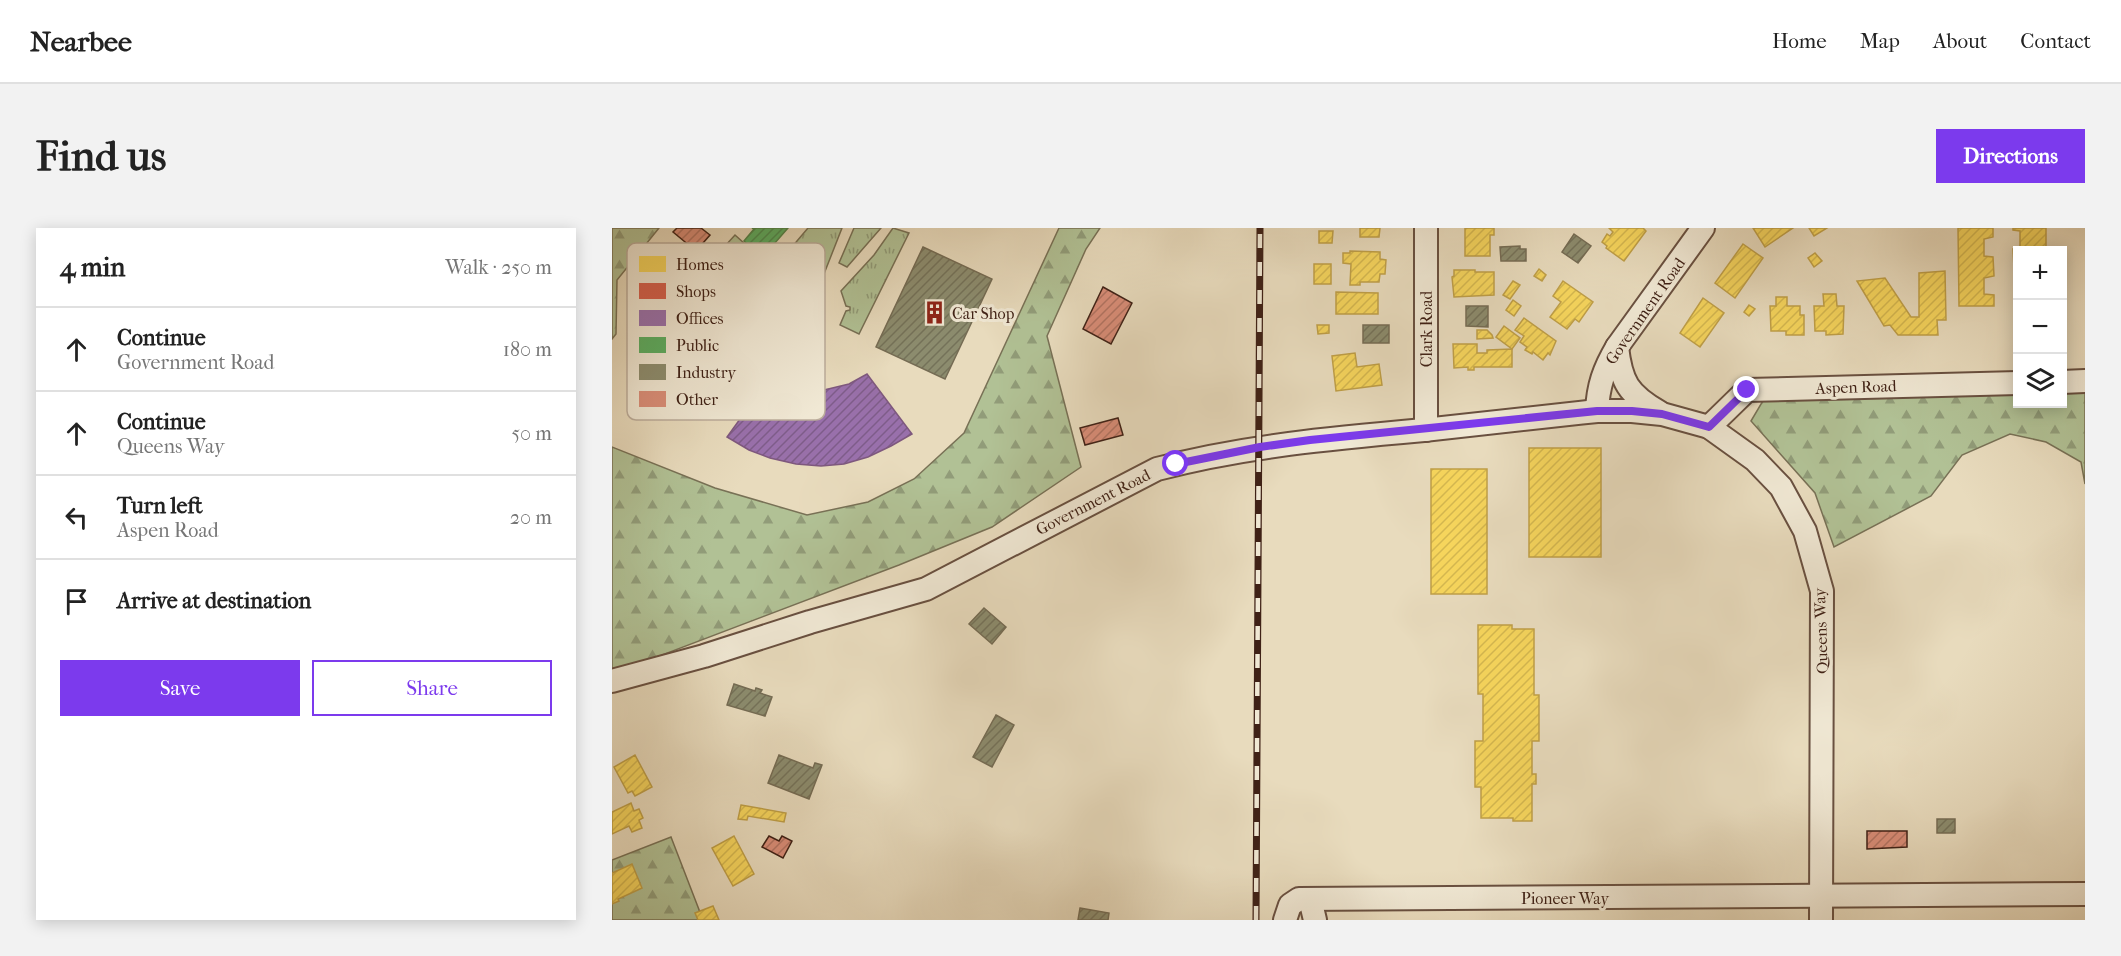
<!DOCTYPE html>
<meta charset="utf-8">
<style>
body{margin:0;font-family:"IM FELL French Canon",serif;background:#f2f2f2;color:#222}
.controls{position:absolute;right:18px;top:18px;display:grid;overflow:hidden;border-radius:0px;box-shadow:0 3px 15px #0003}
.controls button{width:54px;height:54px;display:grid;place-items:center;padding:0;border:0;border-bottom:2px solid #e0e0e0;background:#fff;color:#222;font:30px sans-serif}
.stop{position:absolute;width:18px;height:18px;margin:-14px;border:4px solid #7c3aed;border-radius:50%;background:#fff}
.stop.end{background:#7c3aed;border-color:#fff;box-shadow:0 2px 6px #0008}
.list{margin:0;padding:0;list-style:none}
h2{display:flex;justify-content:space-between;align-items:center;height:78px;margin:0;padding:0 24px;font-size:26px}
h2 small{font-size:20px;font-weight:400;color:#767676}
.list li{display:grid;grid-template-columns:39px 1fr auto;gap:18px;align-items:center;box-sizing:border-box;height:84px;padding:0 24px;border-top:2px solid #e0e0e0}
.list b{display:block;font-size:22px;white-space:nowrap}
.list p{margin:0;font-size:20px;white-space:nowrap;color:#767676}
.list em{font-size:20px;font-style:normal;color:#767676}
.actions{display:flex;gap:12px;padding:18px 24px}
.actions a{flex:1;padding:14px 0;border:2px solid #7c3aed;border-radius:0px;text-align:center;font-size:21px;color:#7c3aed}
.actions .main{background:#7c3aed;color:#fff}
.icon{flex:none;width:33px;height:33px;fill:none;stroke:currentColor;stroke-width:2;stroke-linecap:round;stroke-linejoin:round}
.map{position:relative;flex:none;width:1473px;height:692px;overflow:hidden;border-radius:0px}
header{display:flex;align-items:center;gap:36px;box-sizing:border-box;height:84px;padding:0 30px;background:#fff;border-bottom:2px solid #e0e0e0}
header strong{font-size:28px}
nav{display:flex;gap:33px;margin-inline-start:auto;font-size:21px}
.intro{display:flex;align-items:center;justify-content:space-between;box-sizing:border-box;height:144px;padding:0 36px}
h1{margin:0;font-size:42px}
.button{padding:15px 27px;border-radius:0px;background:#7c3aed;color:#fff;font-size:21px;font-weight:700}
main{display:flex;gap:36px;padding:0 36px}
aside{flex:1;background:#fff;border-radius:0px;box-shadow:0 3px 15px #0003}
.map>svg:first-child{display:block}
</style>
<header>
<strong>Nearbee</strong>
<nav><a>Home</a><a>Map</a><a>About</a><a>Contact</a></nav>
</header>
<div class="intro"><h1>Find us</h1><a class="button">Directions</a></div>
<main>
<aside>
<h2>4 min<small>Walk · 250 m</small></h2>
<ul class="list">
<li><svg class="icon" aria-label="ahead" viewBox="0 0 24 24"><path d="M12 20V5M6 11l6-6 6 6"/></svg><div><b>Continue</b><p>Government Road</p></div><em>180 m</em></li>
<li><svg class="icon" aria-label="ahead" viewBox="0 0 24 24"><path d="M12 20V5M6 11l6-6 6 6"/></svg><div><b>Continue</b><p>Queens Way</p></div><em>50 m</em></li>
<li><svg class="icon" aria-label="left" viewBox="0 0 24 24"><path d="M17 20v-9H6M10 6l-5 5 5 5"/></svg><div><b>Turn left</b><p>Aspen Road</p></div><em>20 m</em></li>
<li><svg class="icon" aria-label="arrive" viewBox="0 0 24 24"><path d="M6 21V4h12l-3 4 3 4H6"/></svg><div><b>Arrive at destination</b></div></li>
</ul>
<div class="actions"><a class="main">Save</a><a>Share</a></div>
</aside>
<div class="map">
<svg width="1473" height="692" viewBox="0 0 1473 692">
<defs>
<pattern id="grass-tufts" width="24" height="20" patternUnits="userSpaceOnUse" patternTransform="scale(1.5)"><rect width="24" height="20" fill="#b1c195"/><path d="M3 7l-1-3M5 7V3M7 7l1-3M15 17l-1-3M17 17v-4M19 17l1-3" fill="none" stroke="#919c79"/></pattern>
<pattern id="forest-firs" width="22" height="20" patternUnits="userSpaceOnUse" patternTransform="scale(1.5)"><rect width="22" height="20" fill="#b1c195"/><path d="M5 1l3.5 6h-7zM16 11l3.5 6h-7z" fill="#919c79"/></pattern>
<pattern id="homes-hatch" width="6" height="6" patternUnits="userSpaceOnUse" patternTransform="scale(1.5)"><rect width="6" height="6" fill="#f6d55c"/><path d="M-1 1l2-2M0 6l6-6M5 7l2-2" fill="none" stroke="#d4b74f"/></pattern>
<pattern id="offices-hatch" width="6" height="6" patternUnits="userSpaceOnUse" patternTransform="scale(1.5)"><rect width="6" height="6" fill="#9970ab"/><path d="M-1 1l2-2M0 6l6-6M5 7l2-2" fill="none" stroke="#7e5c8a"/></pattern>
<pattern id="public-hatch" width="6" height="6" patternUnits="userSpaceOnUse" patternTransform="scale(1.5)"><rect width="6" height="6" fill="#5aae61"/><path d="M-1 1l2-2M0 6l6-6M5 7l2-2" fill="none" stroke="#4c8d4f"/></pattern>
<pattern id="industry-hatch" width="6" height="6" patternUnits="userSpaceOnUse" patternTransform="scale(1.5)"><rect width="6" height="6" fill="#8c8c6e"/><path d="M-1 1l2-2M0 6l6-6M5 7l2-2" fill="none" stroke="#747259"/></pattern>
<pattern id="building-hatch" width="6" height="6" patternUnits="userSpaceOnUse" patternTransform="scale(1.5)"><rect width="6" height="6" fill="#d98d78"/><path d="M-1 1l2-2M0 6l6-6M5 7l2-2" fill="none" stroke="#b17361"/></pattern>
</defs>
<rect width="100%" height="100%" fill="#e8dbbd"/>
<filter id="stains"><feTurbulence type="fractalNoise" baseFrequency=".00333" numOctaves="4"/><feColorMatrix values="0 0 0 0 .2 0 0 0 0 .09 0 0 0 0 .02 0 0 0 .5 -.17"/></filter>
<radialGradient id="worn" r=".72"><stop offset=".6" stop-color="#630" stop-opacity="0"/><stop offset="1" stop-color="#630" stop-opacity=".3"/></radialGradient>
<g fill="url(#grass-tufts)" stroke="#787156" stroke-width="1.5">
<path d="M196,0H230L210,51C183,46 163,75 180,98L146,130L108,104Z"/>
<polygon points="242,0 269,0 235,39 227,35"/>
<polygon points="281,0 297,5 247,106 228,97 234,83 238,82 238,79 234,78 229,63 262,27"/>
<polygon points="123,7 143,25 142,27 146,30 145,36 148,38 122,66 93,40"/>
</g>
<g fill="url(#forest-firs)" stroke="#787156" stroke-width="1.5">
<polygon points="0,0 47,0 5,52 4,106 0,111"/>
<polygon points="447,0 488,0 474,21 435,108 469,239 380,299 287,337 0,446 0,219 103,260 195,287 256,274 302,251 352,205"/>
<polygon points="1473,163 1473,256 1469,234 1434,214 1398,206 1350,227 1319,268 1222,319 1203,265 1139,193 1152,171 1405,165 1406,176 1450,176 1451,164"/>
<polygon points="59,609 91,692 0,692 0,632"/>
</g>
<g fill="url(#homes-hatch)" stroke="#bf9f47" stroke-width="1.5">
<polygon points="748,0 768,0 767,9 748,9"/>
<polygon points="853,0 882,0 882,7 878,7 878,28 853,28"/>
<polygon points="997,0 1031,0 1034,3 1012,33 994,20 995,18 990,14 995,6 998,8 1001,4"/>
<polygon points="1141,0 1181,0 1153,19"/>
<polygon points="1197,0 1215,0 1202,8"/>
<polygon points="1346,0 1381,0 1381,9 1372,11 1372,28 1381,29 1382,48 1372,50 1372,66 1382,67 1382,78 1347,78"/>
<polygon points="1401,0 1434,0 1434,22 1406,22 1406,41 1402,40 1401,21 1408,20 1408,3 1401,2"/>
<polygon points="707,3 721,3 720,15 707,15"/>
<polygon points="1131,16 1151,30 1123,70 1103,55"/>
<polygon points="738,23 768,24 768,31 774,32 773,46 768,46 767,54 748,54 748,57 738,57 739,36 731,35 731,25 738,25"/>
<polygon points="1203,25 1210,33 1202,39 1196,30"/>
<rect x="702" y="36" width="17" height="20"/>
<polygon points="927,41 934,47 930,53 922,48"/>
<polygon points="842,42 863,42 863,44 882,44 882,67 842,69 840,49 842,48"/>
<polygon points="1333,43 1334,92 1325,92 1326,107 1286,107 1278,97 1272,98 1245,53 1273,50 1299,89 1307,89 1307,45"/>
<polygon points="901,53 908,57 898,71 891,67"/>
<polygon points="951,53 981,74 967,94 963,91 955,101 938,89 949,74 941,68"/>
<polygon points="1404,58 1406,58 1406,80 1402,79 1402,59"/>
<polygon points="724,64 766,65 766,86 724,86"/>
<polygon points="1211,66 1224,66 1225,78 1232,78 1231,106 1214,107 1214,103 1203,103 1202,78 1212,78"/>
<polygon points="1164,69 1175,69 1175,78 1188,78 1188,87 1192,87 1192,107 1174,107 1174,103 1159,103 1158,78 1164,78"/>
<polygon points="1091,70 1112,85 1088,119 1068,105"/>
<polygon points="901,72 909,78 902,88 894,82"/>
<polygon points="1137,77 1143,81 1137,88 1132,84"/>
<polygon points="912,90 944,113 938,127 936,125 931,132 921,124 920,126 913,122 915,119 908,114 912,108 903,102"/>
<polygon points="705,97 717,97 717,105 706,106"/>
<polygon points="892,98 908,110 900,121 884,109"/>
<polygon points="865,102 875,102 880,107 881,110 865,111"/>
<polygon points="841,116 865,116 865,125 875,125 875,122 900,121 900,139 862,139 862,142 856,142 856,139 842,140"/>
<polygon points="743,125 745,139 767,136 770,157 724,163 720,128"/>
<rect x="917" y="220" width="72" height="109"/>
<rect x="819" y="241" width="56" height="125"/>
<polygon points="866,397 900,397 900,401 922,401 922,467 927,467 927,513 920,513 920,546 924,546 924,556 920,556 920,593 901,593 901,590 869,590 869,559 863,559 863,513 871,513 871,466 866,466"/>
<polygon points="23,527 40,559 23,568 20,563 16,565 2,539"/>
<polygon points="19,575 22,583 27,581 31,590 27,592 30,600 20,604 17,598 0,606 0,584"/>
<polygon points="129,577 174,585 172,594 136,588 135,592 126,591"/>
<polygon points="122,608 142,646 121,658 100,620"/>
<polygon points="20,636 30,660 6,671 7,673 0,676 0,645"/>
<polygon points="101,678 107,692 86,692 83,685"/>
</g>
<polygon fill="url(#offices-hatch)" stroke="#7e587e" stroke-width="1.5" points="255,146 300,206 279,218 256,229 232,236 209,238 184,236 158,230 137,222 115,209 159,148 187,160 212,162 237,156"/>
<polygon fill="url(#public-hatch)" stroke="#52844a" stroke-width="1.5" points="140,0 176,0 148,32 142,27 144,24 132,13 142,1"/>
<g fill="url(#industry-hatch)" stroke="#756c54" stroke-width="1.5">
<polygon points="962,6 979,18 966,35 950,24"/>
<polygon points="908,18 908,21 914,21 914,33 889,33 888,19"/>
<polygon points="311,19 380,51 333,151 264,119"/>
<polygon points="854,78 876,78 876,99 854,98"/>
<rect x="751" y="97" width="26" height="18"/>
<polygon points="372,380 394,399 380,416 357,396"/>
<polygon points="122,456 143,463 144,460 150,462 148,465 160,469 153,488 115,477"/>
<polygon points="384,487 402,497 380,539 361,529"/>
<polygon points="167,527 201,540 203,535 210,537 197,571 156,555"/>
<rect x="1325" y="591" width="18" height="14"/>
<polygon points="468,680 497,685 496,692 466,692"/>
</g>
<g fill="url(#building-hatch)" stroke="#3f2116" stroke-width="1.5">
<polygon points="65,0 89,0 98,7 84,23 61,4"/>
<polygon points="491,59 520,75 499,116 471,101"/>
<polygon points="506,190 511,207 473,217 468,200"/>
<polygon points="1255,603 1295,603 1295,619 1255,621"/>
<polygon points="157,608 167,613 170,608 180,613 171,630 150,619"/>
</g>
<g fill="none" stroke-linecap="round" stroke-linejoin="round">
<defs>
<g id="minor">
<path d="M1005,119C1009,154 1016,166 1047,184"/>
<polyline points="1450,154 1473,153"/>
<path d="M985,183C986,158 992,141 1005,119L1091,0"/>
<polyline points="1097,199 1135,162 1406,155"/>
<polyline points="814,202 814,0"/>
<path d="M0,453L92,428L198,394L314,361L545,241C632,218 722,210 812,202C869,196 927,189 985,183H1020L1050,186L1097,199L1143,232L1169,259L1193,303L1210,363L1209,692"/>
<polyline points="698,671 703,692"/>
<polyline points="673,692 678,677 687,671 1473,666"/>
</g>
</defs>
<use href="#minor" stroke="#695040" stroke-width="26"/>
<use href="#minor" stroke="#f0e8d4" stroke-width="22"/>
<defs>
<polyline id="rail" points="644,692 648,0"/>
</defs>
<use href="#rail" stroke="#3f2116" stroke-width="7"/>
<use href="#rail" stroke="#f0e8d4" stroke-width="4.5" stroke-dasharray="14" stroke-linecap="butt"/>
</g>
<g fill="none" stroke-linecap="round" stroke-linejoin="round">
<polyline stroke="#7c3aed" stroke-width="8" points="564,236 648,219 698,212 985,183 1020,183 1050,186 1097,199 1135,162"/>
</g>
<defs>
<symbol id="building-bare" viewBox="-9 -9 18 18"><path d="M-4-6H4V6H1V3H-1V6H-4ZM-2.5-4.3h1.7v1.8h-1.7ZM.8-4.3h1.7v1.8H.8ZM-2.5-1h1.7V.8h-1.7ZM.8-1h1.7V.8H.8Z" fill="#8f2418" stroke="#f0e8d4" stroke-width="2.5" paint-order="stroke"/></symbol>
</defs>
<g fill-rule="evenodd">
<use href="#building-bare" x="306" y="68" width="33" height="33"/>
</g>
<g text-anchor="middle" dominant-baseline="central" stroke-width="6" stroke-linejoin="round" paint-order="stroke">
<g font-size="16" fill="#3f2116" stroke="#f0e8d4">
<text transform="translate(1033 83) rotate(-55)">Government Road</text>
<text transform="translate(814 101) rotate(-90)">Clark Road</text>
<text transform="translate(1244 159) rotate(-2)">Aspen Road</text>
<text transform="translate(481 274) rotate(-27)">Government Road</text>
<text transform="translate(1209 403) rotate(-92)">Queens Way</text>
<text x="953" y="670">Pioneer Way</text>
</g>
<g font-size="16" fill="#3f2116" stroke="#f0e8d4" text-anchor="start">
<text x="340" y="85">Car Shop</text>
</g>
</g>
<rect x="15" y="15" width="198" height="177" rx="9" fill="#f0e8d4" stroke="#bbac9b" stroke-width="1.5"/>
<rect x="27" y="28" width="27" height="16" fill="#f6d55c"/>
<rect x="27" y="55" width="27" height="16" fill="#d6604d"/>
<rect x="27" y="82" width="27" height="16" fill="#9970ab"/>
<rect x="27" y="109" width="27" height="16" fill="#5aae61"/>
<rect x="27" y="136" width="27" height="16" fill="#8c8c6e"/>
<rect x="27" y="163" width="27" height="16" fill="#d98d78"/>
<g font-size="16" fill="#3f2116">
<text x="64" y="42">Homes</text>
<text x="64" y="69">Shops</text>
<text x="64" y="96">Offices</text>
<text x="64" y="123">Public</text>
<text x="64" y="150">Industry</text>
<text x="64" y="177">Other</text>
</g>
<rect width="100%" height="100%" filter="url(#stains)"/>
<rect width="100%" height="100%" fill="url(#worn)"/>
</svg>
<div class="controls">
<button>+</button>
<button>−</button>
<button><svg class="icon" aria-label="layers" viewBox="0 0 24 24"><path d="M12 4l9 5-9 5-9-5zM3 14l9 5 9-5"/></svg></button>
</div>
<div class="stop" style="left:564px;top:236px"></div>
<div class="stop end" style="left:1135px;top:162px"></div>
</div>
</main>
